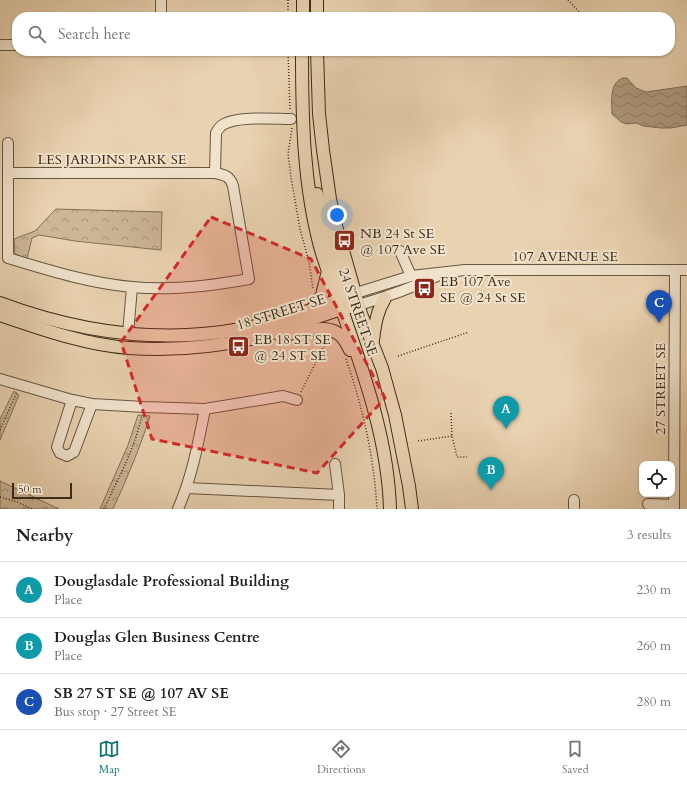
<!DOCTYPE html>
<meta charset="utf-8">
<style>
body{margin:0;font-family:Cardo,serif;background:#f6f6f6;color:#202124}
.controls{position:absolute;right:12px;bottom:12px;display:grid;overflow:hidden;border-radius:8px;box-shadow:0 1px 3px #0004}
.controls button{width:36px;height:36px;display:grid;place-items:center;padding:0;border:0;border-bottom:1px solid #e0e0e0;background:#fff;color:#202124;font:20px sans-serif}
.scale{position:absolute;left:12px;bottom:10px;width:60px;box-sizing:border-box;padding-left:4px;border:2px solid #3c2c1a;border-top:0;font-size:11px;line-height:14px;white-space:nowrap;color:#3c2c1a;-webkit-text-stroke:3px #f1e2cc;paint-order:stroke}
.you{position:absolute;left:337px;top:215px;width:14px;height:14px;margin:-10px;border:3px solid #fff;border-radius:50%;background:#1a73e8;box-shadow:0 0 0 6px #1a73e833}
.badge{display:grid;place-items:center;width:26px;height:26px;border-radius:50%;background:#0f766e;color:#fff;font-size:13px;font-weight:700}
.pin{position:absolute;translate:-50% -33px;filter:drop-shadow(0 1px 2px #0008)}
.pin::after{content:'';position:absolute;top:21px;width:14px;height:12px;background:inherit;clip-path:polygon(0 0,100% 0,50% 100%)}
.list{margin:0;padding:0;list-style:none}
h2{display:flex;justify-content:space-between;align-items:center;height:52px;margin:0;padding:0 16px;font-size:17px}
h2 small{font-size:13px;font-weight:400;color:#757577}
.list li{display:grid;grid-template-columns:26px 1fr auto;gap:12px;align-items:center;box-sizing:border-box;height:56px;padding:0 16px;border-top:1px solid #e0e0e0}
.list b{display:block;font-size:15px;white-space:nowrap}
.list p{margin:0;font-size:13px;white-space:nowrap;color:#757577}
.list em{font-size:13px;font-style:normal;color:#757577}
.icon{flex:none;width:22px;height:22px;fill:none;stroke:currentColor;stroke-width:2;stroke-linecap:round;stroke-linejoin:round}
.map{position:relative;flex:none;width:687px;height:509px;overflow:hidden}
.search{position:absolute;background:#fff;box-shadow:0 1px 3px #0004;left:12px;right:12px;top:12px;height:44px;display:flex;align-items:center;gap:10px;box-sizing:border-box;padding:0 14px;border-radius:16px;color:#757577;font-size:15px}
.sheet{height:220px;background:#fff}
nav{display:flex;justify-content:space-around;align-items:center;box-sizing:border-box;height:56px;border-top:1px solid #e0e0e0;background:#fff;font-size:11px;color:#757577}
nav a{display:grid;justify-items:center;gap:2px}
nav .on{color:#0f766e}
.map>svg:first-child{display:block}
</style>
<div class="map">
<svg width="687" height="509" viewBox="0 0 687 509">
<defs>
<pattern id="park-crowns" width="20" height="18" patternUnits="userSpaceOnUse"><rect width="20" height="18" fill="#ccb696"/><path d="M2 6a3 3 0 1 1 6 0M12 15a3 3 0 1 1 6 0" fill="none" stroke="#a7947a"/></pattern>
<pattern id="water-waves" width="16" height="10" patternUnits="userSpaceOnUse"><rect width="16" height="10" fill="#ae9a7d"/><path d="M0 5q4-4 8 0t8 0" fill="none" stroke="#8f7e66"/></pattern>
</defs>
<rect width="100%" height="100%" fill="#e9d2b0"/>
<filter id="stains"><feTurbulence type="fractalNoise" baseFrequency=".005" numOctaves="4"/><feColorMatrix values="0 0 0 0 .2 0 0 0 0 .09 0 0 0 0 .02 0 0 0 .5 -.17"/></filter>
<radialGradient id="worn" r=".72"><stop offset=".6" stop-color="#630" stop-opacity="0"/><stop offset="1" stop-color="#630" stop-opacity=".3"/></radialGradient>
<g fill="url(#park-crowns)" stroke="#847158">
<polygon points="56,209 162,212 161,250 75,241 39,235 32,238 27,259 15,254 14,239 35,231"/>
<polygon points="14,391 19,395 0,440 0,419"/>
<path d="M138,415L150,416C140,448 127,478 113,509H100L128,445Z"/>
<polygon points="0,481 59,509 0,509"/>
</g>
<path fill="url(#water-waves)" stroke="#806e55" d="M623,78H627L636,88L646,92L687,86V125L671,128H661L643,126L637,123L626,124L621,122L612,114C612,101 609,83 623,78Z"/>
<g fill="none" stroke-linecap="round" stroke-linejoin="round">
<defs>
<g id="minor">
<polyline points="161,0 161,17"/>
<polyline points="0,45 17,45"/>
<path d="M8,173H215C225,175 230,176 233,186L249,279C211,286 171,291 132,287C89,283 48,270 8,258V143"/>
<path d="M215,173L216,133C218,129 220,126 224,124C239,116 274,119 291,119"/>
<polyline points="400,251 411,276"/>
<polyline points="356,293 411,276 465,270 687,270"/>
<path d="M359,305C386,297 412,288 437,276"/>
<polyline points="128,334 132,287"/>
<polyline points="0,379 72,400 92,404 144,407 205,409 283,396 297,400"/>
<polyline points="72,400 57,447 60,453 67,456 74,452 92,404"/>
<polyline points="335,464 339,495"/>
<polyline points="187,488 339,495 339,509"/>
<polyline points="574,500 574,509"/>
<polyline points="648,504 674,505"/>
<path d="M178,509C192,477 198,444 205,409"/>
<polyline points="674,509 675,270"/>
</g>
<g id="major">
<polyline points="303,17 303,0"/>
<polyline points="317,17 317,0"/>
<path d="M302,51C302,117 303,185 321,250C326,267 333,284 339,301C362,369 388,437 390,509"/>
<polyline points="317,51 319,114 323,150 330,199 336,226 361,314 382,368 395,415 409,486 412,509"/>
<polyline points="317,194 328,239 347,297 350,302"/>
<path d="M0,303C78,332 159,344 241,329C280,322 319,308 356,293"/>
<polyline points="313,309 322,295 328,271"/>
<path d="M0,315C41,329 86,345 129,348C171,351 214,347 255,338C288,330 317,315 350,307"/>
<path d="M285,334C303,334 327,321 342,337C345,340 348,346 350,350"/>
<path d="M373,340C375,324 377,311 385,298"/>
</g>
</defs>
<use href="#minor" stroke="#675640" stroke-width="12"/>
<use href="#major" stroke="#3c2c1a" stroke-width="14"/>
<g stroke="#3c2c1a" stroke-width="1.5" stroke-dasharray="1 2" stroke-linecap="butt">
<polyline points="288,0 288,17"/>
<polyline points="568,0 581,14"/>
<polyline points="288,51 290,110"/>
<polyline points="292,128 288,154 291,177 300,229 309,262 313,289"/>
<polyline points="398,356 469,332"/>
<path d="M346,359C363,408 374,457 377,509"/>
<polyline points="301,392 327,340"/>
<polyline points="451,413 452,436 457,457 467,457"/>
<polyline points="0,430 17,392"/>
<polyline points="418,441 452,436"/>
<polyline points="0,497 17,502 32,509"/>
<path d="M104,509C119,476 134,451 142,415"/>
</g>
<use href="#minor" stroke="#f1e2cc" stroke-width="10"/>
<use href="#major" stroke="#e9d2b0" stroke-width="12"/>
</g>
<path fill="#d62828" fill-opacity="0.2" stroke="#d62828" stroke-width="3" stroke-dasharray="8 5" stroke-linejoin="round" d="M211,217L311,259L385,398L317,473L152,439L121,342Z"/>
<defs>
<symbol id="bus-square" viewBox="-11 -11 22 22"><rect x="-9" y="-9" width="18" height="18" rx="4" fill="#8f2418" stroke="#f1e2cc"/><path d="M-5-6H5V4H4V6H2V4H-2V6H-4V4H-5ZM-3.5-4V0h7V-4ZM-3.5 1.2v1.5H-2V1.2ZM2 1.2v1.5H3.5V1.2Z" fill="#fff"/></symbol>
</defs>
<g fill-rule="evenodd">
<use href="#bus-square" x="332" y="228" width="25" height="25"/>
<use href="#bus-square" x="412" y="276" width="25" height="25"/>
<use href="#bus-square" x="226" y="334" width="25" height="25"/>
</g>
<g text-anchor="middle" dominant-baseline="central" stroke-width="4" stroke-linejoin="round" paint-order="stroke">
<g font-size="14" fill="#3c2c1a" stroke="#f1e2cc">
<text x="112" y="159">LES JARDINS PARK SE</text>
<text x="565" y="256">107 AVENUE SE</text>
<text transform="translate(281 312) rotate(-17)">18 STREET SE</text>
<text transform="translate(358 312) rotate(71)">24 STREET SE</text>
<text transform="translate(660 389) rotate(-90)">27 STREET SE</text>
</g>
<g font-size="14" fill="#3c2c1a" stroke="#f1e2cc" text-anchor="start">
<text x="360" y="233">NB 24 St SE<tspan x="360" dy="16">@ 107 Ave SE</tspan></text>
<text x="440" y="281">EB 107 Ave<tspan x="440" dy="16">SE @ 24 St SE</tspan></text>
<text x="254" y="339">EB 18 ST SE<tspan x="254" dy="16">@ 24 ST SE</tspan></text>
</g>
</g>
<rect width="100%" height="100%" filter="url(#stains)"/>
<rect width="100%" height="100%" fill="url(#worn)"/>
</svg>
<div class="controls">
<button><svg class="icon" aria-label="locate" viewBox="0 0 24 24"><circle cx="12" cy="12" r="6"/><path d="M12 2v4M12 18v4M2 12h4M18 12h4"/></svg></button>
</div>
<div class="scale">50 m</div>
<div class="you"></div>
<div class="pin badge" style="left:506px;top:429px;background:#0f9aa8">A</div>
<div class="pin badge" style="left:491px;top:490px;background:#0f9aa8">B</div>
<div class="pin badge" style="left:659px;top:323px;background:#1a4fb4">C</div>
<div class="search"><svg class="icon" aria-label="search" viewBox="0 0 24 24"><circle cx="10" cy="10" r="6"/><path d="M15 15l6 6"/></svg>Search here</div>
</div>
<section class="sheet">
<h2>Nearby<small>3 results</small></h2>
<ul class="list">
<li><span class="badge" style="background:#0f9aa8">A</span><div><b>Douglasdale Professional Building</b><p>Place</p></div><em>230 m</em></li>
<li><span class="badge" style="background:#0f9aa8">B</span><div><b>Douglas Glen Business Centre</b><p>Place</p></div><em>260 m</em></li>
<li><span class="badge" style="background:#1a4fb4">C</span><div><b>SB 27 ST SE @ 107 AV SE</b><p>Bus stop · 27 Street SE</p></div><em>280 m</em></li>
</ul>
</section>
<nav>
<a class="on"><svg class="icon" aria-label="map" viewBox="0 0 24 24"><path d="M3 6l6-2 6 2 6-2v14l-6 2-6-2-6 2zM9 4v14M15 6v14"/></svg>Map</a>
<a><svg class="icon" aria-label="directions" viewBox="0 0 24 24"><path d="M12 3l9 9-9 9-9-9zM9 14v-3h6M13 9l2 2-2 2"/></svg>Directions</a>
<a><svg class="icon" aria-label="saved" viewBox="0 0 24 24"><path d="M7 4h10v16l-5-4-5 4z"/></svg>Saved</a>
</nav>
